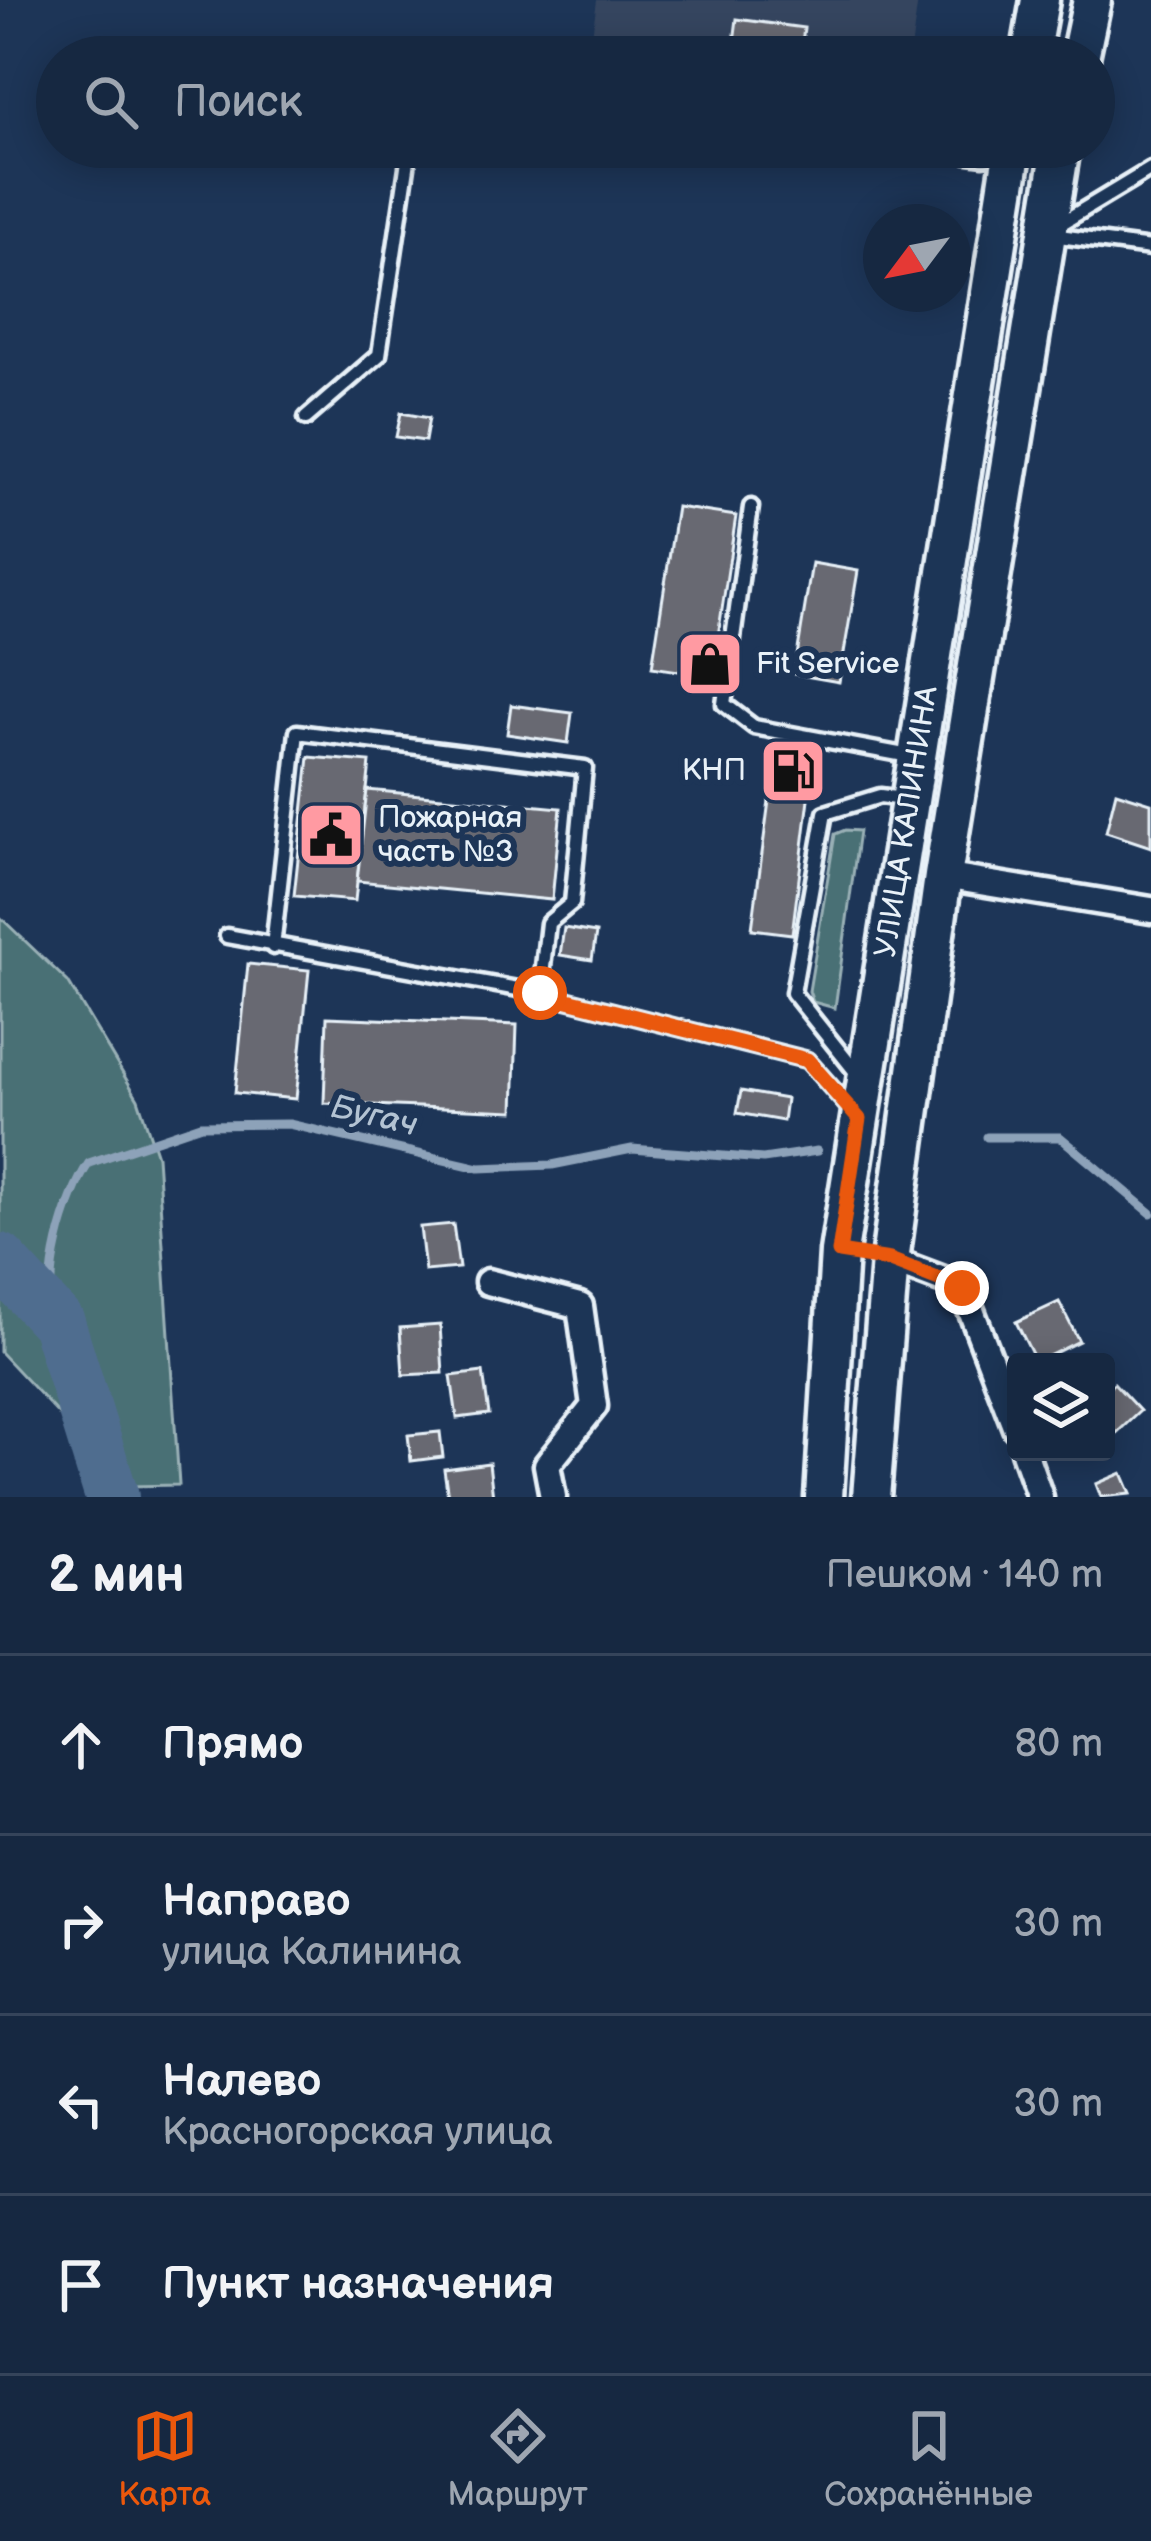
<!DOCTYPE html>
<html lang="ru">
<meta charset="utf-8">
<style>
body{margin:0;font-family:"Balsamiq Sans",sans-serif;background:#1f3048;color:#f1f3f6}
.controls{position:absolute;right:36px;bottom:36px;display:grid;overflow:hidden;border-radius:12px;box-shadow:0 6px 30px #0003}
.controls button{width:108px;height:108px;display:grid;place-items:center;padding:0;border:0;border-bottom:3px solid #35445a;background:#162841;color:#f1f3f6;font:60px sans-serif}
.compass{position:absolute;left:863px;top:204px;width:108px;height:108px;border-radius:50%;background:#162841;box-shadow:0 6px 30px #0003;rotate:238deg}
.stop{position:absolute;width:36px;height:36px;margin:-27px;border:9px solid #ea580c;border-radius:50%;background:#fff}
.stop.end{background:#ea580c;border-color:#fff;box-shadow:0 3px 12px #0008}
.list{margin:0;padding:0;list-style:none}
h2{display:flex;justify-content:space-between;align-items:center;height:156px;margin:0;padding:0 48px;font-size:51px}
h2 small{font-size:39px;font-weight:400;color:#9ea6b1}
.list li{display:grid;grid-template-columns:78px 1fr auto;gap:36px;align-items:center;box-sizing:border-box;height:180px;padding:0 48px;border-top:3px solid #35445a}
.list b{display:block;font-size:45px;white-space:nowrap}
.list p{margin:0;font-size:39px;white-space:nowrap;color:#9ea6b1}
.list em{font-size:39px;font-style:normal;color:#9ea6b1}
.icon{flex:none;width:66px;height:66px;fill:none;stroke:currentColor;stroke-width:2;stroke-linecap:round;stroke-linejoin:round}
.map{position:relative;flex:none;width:1151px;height:1497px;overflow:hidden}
.search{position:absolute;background:#162841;box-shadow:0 6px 30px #0003;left:36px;right:36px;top:36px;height:132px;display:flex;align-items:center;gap:30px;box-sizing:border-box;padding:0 42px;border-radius:66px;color:#9ea6b1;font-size:45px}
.sheet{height:876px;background:#162841}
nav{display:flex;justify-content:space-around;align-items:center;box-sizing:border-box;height:168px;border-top:3px solid #35445a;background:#162841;font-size:33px;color:#9ea6b1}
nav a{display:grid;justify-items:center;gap:6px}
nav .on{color:#ea580c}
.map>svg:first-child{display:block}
</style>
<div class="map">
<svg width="1151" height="1497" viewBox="0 0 1151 1497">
<rect width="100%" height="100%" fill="#1d3557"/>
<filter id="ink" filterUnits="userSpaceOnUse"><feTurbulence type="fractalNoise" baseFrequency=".00833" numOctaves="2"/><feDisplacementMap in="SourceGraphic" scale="24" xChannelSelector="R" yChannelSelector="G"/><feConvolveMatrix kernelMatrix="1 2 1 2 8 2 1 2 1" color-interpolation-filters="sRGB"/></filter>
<g filter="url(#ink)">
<polygon fill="#34455f" points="597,0 918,0 910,57 589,57"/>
<g fill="#4a7074" stroke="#99b0b6" stroke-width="3">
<polygon points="845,830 859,831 835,1008 813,1002 809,991 835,834"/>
<polygon points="0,917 68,982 138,1099 157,1156 179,1485 126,1486 0,1352"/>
</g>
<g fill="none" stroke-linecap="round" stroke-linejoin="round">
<g stroke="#8da2b9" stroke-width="9">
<polyline points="987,1137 1060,1137 1151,1213"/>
<path d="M58,1323C39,1285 66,1196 89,1163L201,1125L289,1124L479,1168L552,1165L632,1149L763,1159L817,1151"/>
</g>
<polyline stroke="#506d8f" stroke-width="54" points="0,1260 58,1323 112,1497"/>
</g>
<g fill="#686972" stroke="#e8f1f8" stroke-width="3">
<polygon points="737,19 804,28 800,57 732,57"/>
<polygon points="401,413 429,418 425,441 396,437"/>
<polygon points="677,507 736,516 712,676 652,667"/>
<polygon points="812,563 858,571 839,682 794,674"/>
<polygon points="511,705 572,713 568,743 507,734"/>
<polygon points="309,757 370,762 355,901 294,896"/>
<polygon points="775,758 814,763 811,783 772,778"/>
<polygon points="772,778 811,783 792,934 752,929"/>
<polygon points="367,790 561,808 552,900 357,881"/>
<polygon points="1116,792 1151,803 1151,847 1106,832"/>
<polygon points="564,928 596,933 592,960 560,955"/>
<polygon points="248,964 309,970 296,1099 235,1093"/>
<polygon points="327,1017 517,1025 514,1111 324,1103"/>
<polygon points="741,1091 786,1099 783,1121 737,1113"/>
<polygon points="453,1224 459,1268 425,1271 420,1227"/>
<polygon points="1059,1302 1079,1341 1036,1362 1016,1322"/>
<polygon points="440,1325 443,1373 403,1375 400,1328"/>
<polygon points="483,1372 489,1414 457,1418 451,1376"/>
<polygon points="1114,1383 1140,1411 1106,1443 1106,1390"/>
<polygon points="440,1432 443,1457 411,1461 408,1435"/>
<polygon points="489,1463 493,1497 448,1497 444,1469"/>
<polygon points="1122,1473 1131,1494 1101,1497 1096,1484"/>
</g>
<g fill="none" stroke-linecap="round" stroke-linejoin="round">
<defs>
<g id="service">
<polyline points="907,147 984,157 1007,153"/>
<polyline points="1055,227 1151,169"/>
<polyline points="1051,235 1151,248"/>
<polyline points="306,418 379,355 410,147"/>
<polyline points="751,507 724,704 754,727 915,757"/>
<polyline points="227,936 540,993 807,1060 854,1113"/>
<polyline points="273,947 297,732 585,768 572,903 548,923 540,993"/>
<polyline points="859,1076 793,993 825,813 880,796 903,799"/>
</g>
<g id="minor">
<polyline points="943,876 1151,910"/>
<polyline points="890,1260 962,1287 1016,1428"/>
<polyline points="488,1282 580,1306 594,1406 547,1465 553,1497"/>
<polyline points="1024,1452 1040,1497"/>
</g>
<g id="primary">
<polyline points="1030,57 1040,0"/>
<polyline points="1080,57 1092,0"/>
<path id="s1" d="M824,1497L839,1252L1013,147"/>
<polyline points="871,1497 890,1260 943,876 1061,147"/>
</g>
</defs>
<use href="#service" stroke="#e8f1f8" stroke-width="21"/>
<use href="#minor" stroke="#e8f1f8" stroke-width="33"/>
<use href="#primary" stroke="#e8f1f8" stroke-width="45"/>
<use href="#service" stroke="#1d3557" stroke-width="12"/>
<use href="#minor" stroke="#1d3557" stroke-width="24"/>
<use href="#primary" stroke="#1d3557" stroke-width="36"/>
</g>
</g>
<g fill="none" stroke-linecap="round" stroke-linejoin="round" filter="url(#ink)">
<polyline stroke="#ea580c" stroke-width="15" points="540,993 807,1060 859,1119 839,1252 890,1260 962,1288"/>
</g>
<defs>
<symbol id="shop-square" viewBox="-11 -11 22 22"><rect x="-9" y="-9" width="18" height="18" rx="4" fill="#ff9aa2" stroke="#1d3557"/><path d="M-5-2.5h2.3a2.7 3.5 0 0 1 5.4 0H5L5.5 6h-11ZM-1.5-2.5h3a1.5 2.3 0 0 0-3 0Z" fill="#111"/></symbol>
<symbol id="fuel-square" viewBox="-11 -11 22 22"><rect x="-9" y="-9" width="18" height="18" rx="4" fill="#ff9aa2" stroke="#1d3557"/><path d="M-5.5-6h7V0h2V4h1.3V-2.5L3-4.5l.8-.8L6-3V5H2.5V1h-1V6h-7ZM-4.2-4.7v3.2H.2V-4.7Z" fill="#111"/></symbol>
<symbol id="civic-square" viewBox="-11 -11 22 22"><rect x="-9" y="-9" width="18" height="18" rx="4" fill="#ff9aa2" stroke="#1d3557"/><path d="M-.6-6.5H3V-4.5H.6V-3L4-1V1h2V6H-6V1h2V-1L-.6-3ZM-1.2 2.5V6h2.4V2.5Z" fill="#111"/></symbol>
</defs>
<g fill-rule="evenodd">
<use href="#shop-square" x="672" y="626" width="76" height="76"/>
<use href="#fuel-square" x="755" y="733" width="76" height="76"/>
<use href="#civic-square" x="293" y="797" width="76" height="76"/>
</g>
<g text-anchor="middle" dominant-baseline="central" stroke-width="12" stroke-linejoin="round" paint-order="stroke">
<g font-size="30" fill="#e8f1f8" stroke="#1d3557" text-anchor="start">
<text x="756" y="664">Fit Service</text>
<text x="746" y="771" text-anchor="end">КНП</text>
<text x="378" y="818">Пожарная<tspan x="378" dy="34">часть №3</tspan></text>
</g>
<g font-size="30" fill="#e8f1f8" stroke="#1d3557">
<text stroke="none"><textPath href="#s1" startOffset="681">УЛИЦА КАЛИНИНА</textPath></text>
</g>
<g font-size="33" font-style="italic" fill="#b3c3d3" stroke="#1d3557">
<text transform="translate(374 1116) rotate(13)">Бугач</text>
</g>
</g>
</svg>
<div class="controls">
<button><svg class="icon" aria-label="layers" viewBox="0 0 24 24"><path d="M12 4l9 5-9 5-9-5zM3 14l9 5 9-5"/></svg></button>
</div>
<svg class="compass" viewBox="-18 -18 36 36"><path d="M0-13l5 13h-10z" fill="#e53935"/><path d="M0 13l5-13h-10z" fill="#9ea6b1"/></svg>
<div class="stop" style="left:540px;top:993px"></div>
<div class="stop end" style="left:962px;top:1288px"></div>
<div class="search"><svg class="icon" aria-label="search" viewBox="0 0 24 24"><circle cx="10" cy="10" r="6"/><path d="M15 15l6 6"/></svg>Поиск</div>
</div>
<section class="sheet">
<h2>2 мин<small>Пешком · 140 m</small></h2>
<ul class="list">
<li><svg class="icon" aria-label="ahead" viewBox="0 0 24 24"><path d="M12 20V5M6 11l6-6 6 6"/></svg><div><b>Прямо</b></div><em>80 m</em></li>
<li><svg class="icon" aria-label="right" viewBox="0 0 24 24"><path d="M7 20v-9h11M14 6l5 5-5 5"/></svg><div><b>Направо</b><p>улица Калинина</p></div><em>30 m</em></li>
<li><svg class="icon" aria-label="left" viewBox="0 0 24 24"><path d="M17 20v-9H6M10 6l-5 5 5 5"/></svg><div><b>Налево</b><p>Красногорская улица</p></div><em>30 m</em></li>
<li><svg class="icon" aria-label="arrive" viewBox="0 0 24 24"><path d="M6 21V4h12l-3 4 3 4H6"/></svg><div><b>Пункт назначения</b></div></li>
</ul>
</section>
<nav>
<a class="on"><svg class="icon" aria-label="map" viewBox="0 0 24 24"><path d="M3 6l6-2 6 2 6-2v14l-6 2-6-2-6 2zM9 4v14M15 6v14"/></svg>Карта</a>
<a><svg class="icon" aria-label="directions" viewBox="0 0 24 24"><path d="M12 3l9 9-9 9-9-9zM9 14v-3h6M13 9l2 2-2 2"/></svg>Маршрут</a>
<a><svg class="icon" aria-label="saved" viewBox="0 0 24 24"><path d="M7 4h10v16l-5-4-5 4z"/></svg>Сохранённые</a>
</nav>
